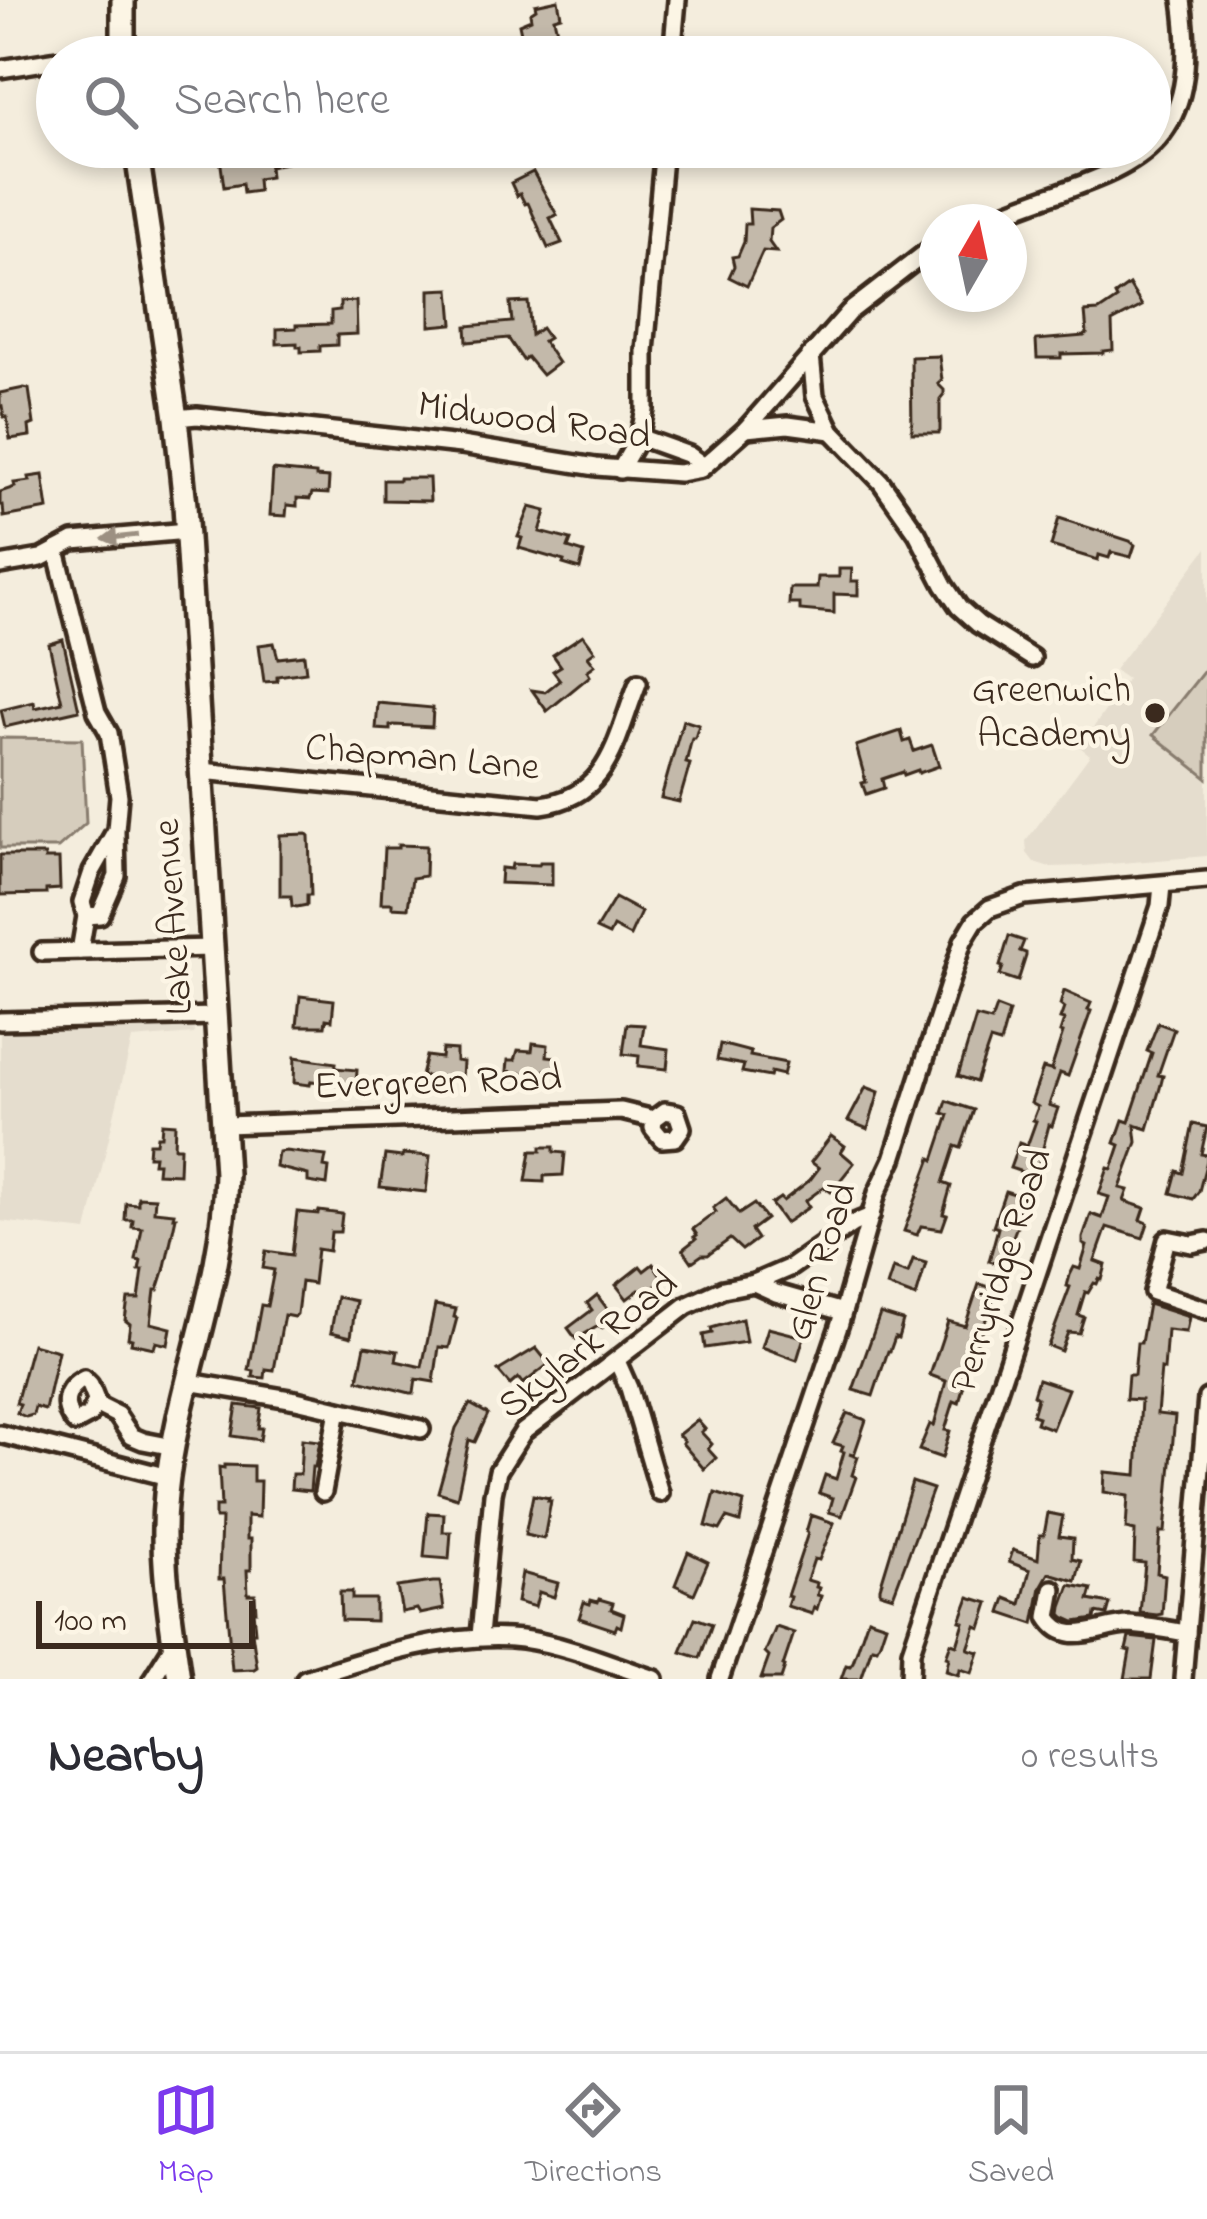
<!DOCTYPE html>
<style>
body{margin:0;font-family:"Indie Flower",sans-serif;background:#f2f2f3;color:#2b2b33}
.compass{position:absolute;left:919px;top:204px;width:108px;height:108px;border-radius:50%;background:#fff;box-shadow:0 6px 18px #0003;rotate:9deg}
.scale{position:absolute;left:36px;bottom:30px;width:219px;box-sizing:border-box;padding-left:12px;border:6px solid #3b2a1e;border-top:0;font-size:33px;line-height:42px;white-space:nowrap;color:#3b2a1e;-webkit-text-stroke:9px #fcf5e5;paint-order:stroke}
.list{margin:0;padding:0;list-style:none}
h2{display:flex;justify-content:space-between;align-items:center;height:156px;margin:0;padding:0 48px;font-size:51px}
h2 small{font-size:39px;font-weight:400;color:#7c7c81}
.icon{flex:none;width:66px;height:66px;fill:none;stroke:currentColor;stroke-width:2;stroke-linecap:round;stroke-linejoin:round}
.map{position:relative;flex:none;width:1207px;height:1679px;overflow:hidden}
.search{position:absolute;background:#fff;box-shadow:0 6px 18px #0003;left:36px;right:36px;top:36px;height:132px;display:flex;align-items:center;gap:30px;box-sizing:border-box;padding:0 42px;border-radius:66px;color:#7c7c81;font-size:45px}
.sheet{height:372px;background:#fff}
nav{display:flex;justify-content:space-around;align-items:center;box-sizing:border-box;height:168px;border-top:3px solid #e1e1e2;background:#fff;font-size:33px;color:#7c7c81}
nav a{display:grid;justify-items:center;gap:6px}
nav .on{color:#7c3aed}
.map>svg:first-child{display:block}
</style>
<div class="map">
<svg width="1207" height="1679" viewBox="0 0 1207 1679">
<rect width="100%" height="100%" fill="#f4eddd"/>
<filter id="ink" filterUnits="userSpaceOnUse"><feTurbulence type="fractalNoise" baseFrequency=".00833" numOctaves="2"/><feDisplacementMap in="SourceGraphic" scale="24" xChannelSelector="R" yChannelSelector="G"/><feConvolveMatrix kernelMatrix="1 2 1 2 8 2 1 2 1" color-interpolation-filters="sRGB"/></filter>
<g filter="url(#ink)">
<g fill="#e5ddce">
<polygon points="1207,548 1207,856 1084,866 1050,867 1034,862 1027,853 1026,841 1090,755 1080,747 1127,679 1114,670"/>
<polygon points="192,1004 194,1034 132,1039 87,1231 0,1221 0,1011"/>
</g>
<g fill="#d6cdbd" stroke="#887c6e" stroke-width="3">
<polygon points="1207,667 1207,778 1153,735"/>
<polygon points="0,738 82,739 86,823 58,848 0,848"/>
</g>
<g fill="#c3b9aa" stroke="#3b2a1e" stroke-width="3">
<polygon points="558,0 561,16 554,18 563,57 535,57 530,36 522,38 519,24 531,19 530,13 536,9 535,5"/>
<polygon points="264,147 284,149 286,163 269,166 270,177 257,179 258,191 243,193 242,184 224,187 220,158 264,152"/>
<polygon points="533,172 557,215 550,218 562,243 548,248 528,203 525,204 520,194 517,196 511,183"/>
<polygon points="749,209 778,211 781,220 770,228 769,242 776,252 763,251 747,286 729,277 734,266 732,257 738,256 744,242 745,224 750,224"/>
<polygon points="1129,285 1142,306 1112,322 1113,350 1103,351 1103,353 1061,354 1061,358 1037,358 1036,340 1084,336 1087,334 1085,312 1099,311 1117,299 1115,295"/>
<polygon points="450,289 453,324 430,326 430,290"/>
<polygon points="356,301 357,334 337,335 337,345 320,346 320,351 301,352 301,347 297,347 297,343 277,344 277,329 296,328 296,325 331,324 331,311 340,310 340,302"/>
<polygon points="528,302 531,335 541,328 548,338 543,341 558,363 542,375 527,357 523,360 508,338 467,342 466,326 512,322 510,303"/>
<polygon points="939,356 942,380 938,384 944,390 944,394 940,399 940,431 939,433 912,433 911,357"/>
<polygon points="24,388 29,389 34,424 29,426 30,436 10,439 7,417 4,417 2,406 0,407 0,393"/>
<polygon points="273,470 316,474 316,477 329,478 328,494 312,493 310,499 297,498 297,506 287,505 286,516 270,515"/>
<polygon points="43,475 48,509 4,517 3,505 0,505 0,492 15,487 14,483 30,481 29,477"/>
<polygon points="399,478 429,478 430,501 383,500 383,480 399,480"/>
<polygon points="530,507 546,511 540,532 571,540 568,548 584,553 580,569 563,564 564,561 519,548 522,538 518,537"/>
<polygon points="1059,518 1130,541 1135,545 1131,557 1111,552 1109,558 1099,555 1098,560 1051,546"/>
<polygon points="839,569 852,569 851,581 858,581 858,595 834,594 834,613 800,610 800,604 789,604 790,588 817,588 818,577 839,577"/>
<polygon points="583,635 595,651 588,656 595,665 587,671 590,676 547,711 532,690 545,692 560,680 553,671 561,666 553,655"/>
<polygon points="63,640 79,710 5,727 1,710 34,702 35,708 62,702 49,644"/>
<polygon points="274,643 278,658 304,655 306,672 277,676 277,681 264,682 259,645"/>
<polygon points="378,703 433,708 432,727 394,725 390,726 390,730 376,729"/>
<polygon points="683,720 699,725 695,738 692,738 686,763 690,764 679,802 661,798"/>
<polygon points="901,731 904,742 910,740 914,751 932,745 939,766 919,773 918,770 904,775 903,772 882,779 884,788 866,794 862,783 866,782 856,746"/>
<polygon points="307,834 309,836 311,895 307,895 307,905 297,907 292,906 291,896 280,896 280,835"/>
<polygon points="398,845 426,846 425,876 412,878 408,908 392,907 392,903 381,903 384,848 398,848"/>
<polygon points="0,855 45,855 45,859 59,859 60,889 46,890 46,894 0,895"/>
<polygon points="540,862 552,862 552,885 500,883 501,868 511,869 512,864 539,865"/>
<polygon points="615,898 641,912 630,936 613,927 609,935 596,929"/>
<polygon points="1009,936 1024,941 1020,951 1026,953 1026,956 1018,981 1000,975 1003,967 1000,966"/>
<polygon points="1064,991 1091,1003 1088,1010 1091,1011 1068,1076 1060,1073 1049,1105 1058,1108 1052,1126 1049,1125 1038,1167 1034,1166 1031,1175 1010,1168 1019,1143 1027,1146 1036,1121 1033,1120 1038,1107 1031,1103 1043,1068 1054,1071 1051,1070 1063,1033 1060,1032 1064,1020 1060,1019 1064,1008 1060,1005"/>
<polygon points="300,996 334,1000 332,1020 326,1019 325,1026 297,1026"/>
<polygon points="996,1007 1009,1012 1000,1044 990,1041 976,1082 958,1076 976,1017 991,1021"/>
<polygon points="1158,1023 1174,1029 1158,1075 1163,1076 1160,1088 1148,1129 1135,1125 1137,1142 1120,1188 1128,1190 1124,1201 1145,1208 1141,1220 1148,1223 1143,1238 1107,1227 1095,1261 1106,1265 1102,1280 1099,1279 1097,1284 1094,1283 1088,1293 1085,1292 1078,1315 1084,1317 1079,1333 1068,1332 1061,1351 1048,1346 1070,1287 1067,1286 1070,1275 1074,1267 1080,1269 1087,1246 1083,1244 1083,1238 1091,1214 1102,1218 1109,1197 1099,1194 1108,1168 1112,1169 1120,1145 1115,1143 1123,1120 1129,1122 1152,1053 1147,1051"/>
<polygon points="627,1024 644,1025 641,1045 669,1049 667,1069 638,1066 639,1056 623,1054"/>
<polygon points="533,1043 548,1045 547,1056 556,1057 555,1070 545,1070 545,1074 534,1075 507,1071 508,1060 515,1060 518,1050 532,1051"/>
<polygon points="720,1044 751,1052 750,1056 786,1063 783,1075 771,1072 770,1077 742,1072 744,1065 717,1060"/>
<polygon points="442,1049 456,1050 456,1061 463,1062 462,1078 421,1076 426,1056 441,1058"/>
<polygon points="295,1057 336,1063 335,1068 357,1070 356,1086 311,1081 310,1085 294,1083"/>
<polygon points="866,1087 879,1092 868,1129 848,1121"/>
<polygon points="947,1101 974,1110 961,1148 955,1146 943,1183 951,1186 943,1214 947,1215 942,1229 921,1226 917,1235 904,1231 931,1158 934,1160 949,1115 943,1113"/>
<polygon points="162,1123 175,1124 174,1147 180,1147 179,1174 157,1173 158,1163 153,1163 154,1156 148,1156 149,1143 156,1143 157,1136 161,1136"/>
<polygon points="1193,1124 1207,1127 1201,1154 1207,1155 1207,1160 1199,1191 1193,1199 1171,1193 1177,1171 1183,1173"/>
<polygon points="831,1136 845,1146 841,1152 854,1163 831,1192 824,1187 805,1201 809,1207 785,1223 771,1204 780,1198 783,1201 810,1180 819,1168 811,1162"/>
<polygon points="541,1147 554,1147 554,1152 565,1153 563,1175 544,1176 544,1182 526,1181 531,1151 541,1151"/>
<polygon points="285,1151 326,1156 324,1167 329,1168 327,1185 308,1182 308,1175 276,1167 278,1152"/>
<polygon points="403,1154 430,1156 426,1192 380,1187 385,1155 402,1157"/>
<polygon points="1005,1191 1024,1197 1019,1212 1022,1213 1002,1265 989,1261 998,1228 993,1226"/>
<polygon points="138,1197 155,1198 154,1211 174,1213 173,1217 176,1217 164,1271 158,1290 155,1290 151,1323 171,1328 168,1345 156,1342 154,1348 131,1343 132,1339 128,1338 130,1324 125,1320 128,1299 139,1299 143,1270 139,1270 141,1261 136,1260 142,1228 132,1227 133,1220 125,1220 126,1203 138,1204"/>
<polygon points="726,1198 739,1214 754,1204 766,1219 751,1230 757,1239 742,1250 730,1239 708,1255 702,1255 692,1262 683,1249 696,1239 694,1237 697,1235 693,1229 716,1212 713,1208"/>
<polygon points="319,1211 342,1214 340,1232 331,1232 329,1251 317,1249 313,1284 301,1282 297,1314 294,1317 284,1315 274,1370 266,1369 265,1378 253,1377 254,1371 249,1370 261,1305 267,1306 274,1270 263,1268 266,1251 292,1255 297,1212 318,1214"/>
<polygon points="913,1259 926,1263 916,1297 887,1286 893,1268 908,1273"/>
<polygon points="653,1264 664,1279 644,1296 639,1290 627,1299 616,1285 640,1266 644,1271"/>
<polygon points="979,1284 997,1289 970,1363 959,1403 954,1401 945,1430 950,1431 942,1458 919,1450 930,1424 934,1426 946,1381 930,1375 948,1321 965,1326"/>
<polygon points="597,1295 615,1319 602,1328 600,1325 576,1339 568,1328 592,1310 587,1303"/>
<polygon points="337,1297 356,1301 351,1337 331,1332"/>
<polygon points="1148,1304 1189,1317 1186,1332 1167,1330 1164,1370 1161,1369 1157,1414 1175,1416 1165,1532 1160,1532 1157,1573 1165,1575 1162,1614 1157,1615 1140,1613 1145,1563 1134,1562 1135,1531 1126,1529 1128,1496 1104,1492 1105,1472 1137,1475 1141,1400 1126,1399 1128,1375 1134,1375 1137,1343 1141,1343"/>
<polygon points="435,1305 456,1309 454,1317 457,1318 449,1348 439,1347 434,1382 416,1379 414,1393 410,1393 358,1380 365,1346 398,1351 396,1361 422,1367"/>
<polygon points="880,1314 903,1321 898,1338 895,1337 890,1351 888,1351 873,1396 853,1390"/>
<polygon points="742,1319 746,1342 705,1348 703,1335 712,1333 711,1328"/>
<polygon points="768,1328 804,1337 797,1360 762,1347"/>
<polygon points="32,1344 58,1351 45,1410 35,1407 33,1415 26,1417 17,1413 20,1404 16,1403"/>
<polygon points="536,1348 549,1364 523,1384 518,1378 510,1385 498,1371"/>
<polygon points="1038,1379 1068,1389 1052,1429 1036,1423 1038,1417 1032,1415 1037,1398 1033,1395"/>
<polygon points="470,1404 488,1414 475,1442 469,1440 457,1498 438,1492 456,1428"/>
<polygon points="237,1405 261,1408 258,1428 262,1428 260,1440 232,1436"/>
<polygon points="847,1413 866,1420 854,1455 849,1454 858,1457 852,1475 856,1477 842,1516 829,1512 833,1498 819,1493 825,1475 836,1479 844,1452 841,1451 843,1446 833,1443"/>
<polygon points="697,1420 705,1429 701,1432 712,1444 708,1449 716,1458 704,1469 682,1443 684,1441 678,1435"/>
<polygon points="302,1439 320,1441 315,1467 312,1467 310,1491 291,1489 292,1474 300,1474"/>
<polygon points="224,1465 253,1466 253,1481 260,1481 259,1517 247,1516 247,1539 251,1539 251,1570 247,1570 248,1594 255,1594 256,1611 253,1611 255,1632 252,1632 257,1667 254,1669 232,1670 224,1579 219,1579 221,1518 215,1518 215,1507 221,1507 219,1467 224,1468"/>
<polygon points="912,1482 933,1489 893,1596 880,1592 880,1587"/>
<polygon points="715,1493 744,1502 740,1522 727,1518 720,1530 706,1526"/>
<polygon points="533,1495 549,1498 548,1501 551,1501 544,1539 525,1535"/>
<polygon points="428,1513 444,1514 443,1532 451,1532 449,1559 424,1557"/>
<polygon points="1048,1513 1063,1516 1059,1536 1073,1538 1072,1559 1081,1561 1076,1581 1049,1573 1041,1587 1034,1624 1001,1613 1006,1598 1021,1604 1030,1570 1009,1562 1013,1550 1038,1559 1040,1535 1044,1535"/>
<polygon points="811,1515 834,1523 819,1560 814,1559 807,1580 817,1583 816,1587 819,1588 817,1595 821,1596 817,1609 814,1607 812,1614 787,1606 790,1597 787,1596 808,1533 806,1532"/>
<polygon points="688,1552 708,1562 694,1594 675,1585"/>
<polygon points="522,1573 558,1583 554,1597 539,1592 535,1607 517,1602"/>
<polygon points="433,1582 440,1582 444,1609 420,1614 417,1609 402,1612 397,1587"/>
<polygon points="1070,1585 1092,1589 1089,1600 1110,1604 1107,1615 1096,1613 1095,1619 1075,1622 1064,1617 1061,1614 1062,1607"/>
<polygon points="340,1592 352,1592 352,1599 375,1599 375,1621 341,1620"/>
<polygon points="969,1597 989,1603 981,1628 976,1626 968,1649 979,1652 972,1673 960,1669 959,1675 946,1671 949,1658 946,1657 951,1643 957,1645 964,1622 960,1621"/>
<polygon points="599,1599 613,1603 611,1609 624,1614 621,1627 617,1625 615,1630 579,1618 584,1602 590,1604 591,1600 598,1602"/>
<polygon points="695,1618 712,1624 700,1658 681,1652"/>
<polygon points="868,1618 886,1624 880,1642 877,1648 872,1647 861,1679 841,1679 846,1665 850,1666 853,1662"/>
<polygon points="776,1627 794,1633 783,1666 785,1667 781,1679 761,1679 769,1657 765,1653"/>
<polygon points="1129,1637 1156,1640 1151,1679 1125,1679 1130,1651 1126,1650"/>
</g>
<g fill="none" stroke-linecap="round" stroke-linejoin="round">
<defs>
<g id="minor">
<polyline points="74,57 121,49"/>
<polyline points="672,57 677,0"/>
<polyline points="0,69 57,60"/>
<path d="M982,222C1107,167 1207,176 1182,0"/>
<polyline points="811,355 815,396 832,431 881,482 917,533 944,585 959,607 978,624 1032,658"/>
<polyline points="176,418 197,416 461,445 596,467 679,473 701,469 746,429 849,312 937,244"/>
<polyline points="746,429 788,425 832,431"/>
<polyline points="639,437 689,455 704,466"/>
<polyline points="620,470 639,437 645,410 645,351 664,147"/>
<polyline points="56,550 97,712 109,733 119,796 116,830 92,872 82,902 86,916 80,951"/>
<polyline points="0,565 41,558 73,541 187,531"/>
<path d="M202,771L541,805C610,797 616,738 638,683"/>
<polyline points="86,916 100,915 117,876 116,833"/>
<polyline points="42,952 213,948"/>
<polyline points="0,1021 218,1016"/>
<polyline points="224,1125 621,1111 654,1119 665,1111 677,1113 682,1128 675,1138 662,1139 653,1128 654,1119"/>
<polyline points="1207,1241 1192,1244 1167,1239 1153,1292 1207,1310"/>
<polyline points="754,1283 776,1293 843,1312"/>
<polyline points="617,1361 629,1388 660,1493"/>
<path d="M84,1379L90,1385L96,1400L90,1415L75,1423C61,1407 64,1389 84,1379Z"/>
<polyline points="189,1382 296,1400 421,1429"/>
<polyline points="95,1404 117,1415 131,1436 143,1441 174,1447"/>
<polyline points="0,1434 168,1477"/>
<polyline points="323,1492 338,1410"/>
<path d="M1053,1589L1048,1617C1067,1649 1101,1625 1129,1625C1148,1626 1168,1630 1187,1633"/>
<polyline points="480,1636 493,1494 498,1471 523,1432 686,1306 723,1289 754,1283 791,1267 852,1224 871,1216"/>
<polyline points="152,1679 174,1644"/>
<path d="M305,1679C372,1657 452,1631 522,1639C567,1645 612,1665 655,1679"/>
<polyline points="720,1679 840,1323 877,1193 893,1159 963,941 975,921 990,908 1024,896 1207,880"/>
<polyline points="910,1679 911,1651 1160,906 1162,885"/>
<polyline points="1183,1679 1207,1398"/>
</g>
<g id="major">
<polyline points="123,57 123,0"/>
<path d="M136,147L176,418L185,505L226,1174C224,1286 177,1385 166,1494C159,1556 171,1617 179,1679"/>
</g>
</defs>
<use href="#minor" stroke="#3b2a1e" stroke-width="24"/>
<use href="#major" stroke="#3b2a1e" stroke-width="30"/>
<use href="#minor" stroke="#fcf5e5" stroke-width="15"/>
<use href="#major" stroke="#fcf5e5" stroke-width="21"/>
</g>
<defs><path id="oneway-solid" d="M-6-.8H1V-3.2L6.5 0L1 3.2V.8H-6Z" transform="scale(3)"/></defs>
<use fill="#9c9082" href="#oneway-solid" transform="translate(120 537) rotate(174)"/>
</g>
<circle fill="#3b2a1e" stroke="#fcf5e5" stroke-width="4.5" cx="1155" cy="713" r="12"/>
<g text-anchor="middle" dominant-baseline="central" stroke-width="9" stroke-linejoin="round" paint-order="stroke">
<g font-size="39" fill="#3b2a1e" stroke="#fcf5e5">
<text transform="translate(534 422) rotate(8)">Midwood Road</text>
<text transform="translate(422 759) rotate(5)">Chapman Lane</text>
<text transform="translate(175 917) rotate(-94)">Lake Avenue</text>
<text transform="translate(438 1084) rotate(-2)">Evergreen Road</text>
<text transform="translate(823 1262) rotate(-73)">Glen Road</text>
<text transform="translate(1003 1271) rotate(-72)">Perryridge Road</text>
<text transform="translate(589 1346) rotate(-38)">Skylark Road</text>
</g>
<g font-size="39" fill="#3b2a1e" stroke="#fcf5e5" text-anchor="end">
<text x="1131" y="691">Greenwich<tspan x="1131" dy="45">Academy</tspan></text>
</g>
</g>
</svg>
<svg class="compass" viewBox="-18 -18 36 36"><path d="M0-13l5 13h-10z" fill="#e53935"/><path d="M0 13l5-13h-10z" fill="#7c7c81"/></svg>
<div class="scale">100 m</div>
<div class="search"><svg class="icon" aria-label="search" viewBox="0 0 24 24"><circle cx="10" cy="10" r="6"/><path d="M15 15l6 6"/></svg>Search here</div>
</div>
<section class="sheet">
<h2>Nearby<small>0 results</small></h2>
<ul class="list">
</ul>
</section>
<nav>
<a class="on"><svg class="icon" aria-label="map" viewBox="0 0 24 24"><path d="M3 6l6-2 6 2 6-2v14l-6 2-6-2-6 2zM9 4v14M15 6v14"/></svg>Map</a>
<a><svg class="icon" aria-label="directions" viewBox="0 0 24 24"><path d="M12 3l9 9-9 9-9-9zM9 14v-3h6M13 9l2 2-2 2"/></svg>Directions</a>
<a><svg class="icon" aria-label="saved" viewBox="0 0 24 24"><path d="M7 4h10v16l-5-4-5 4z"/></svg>Saved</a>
</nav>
